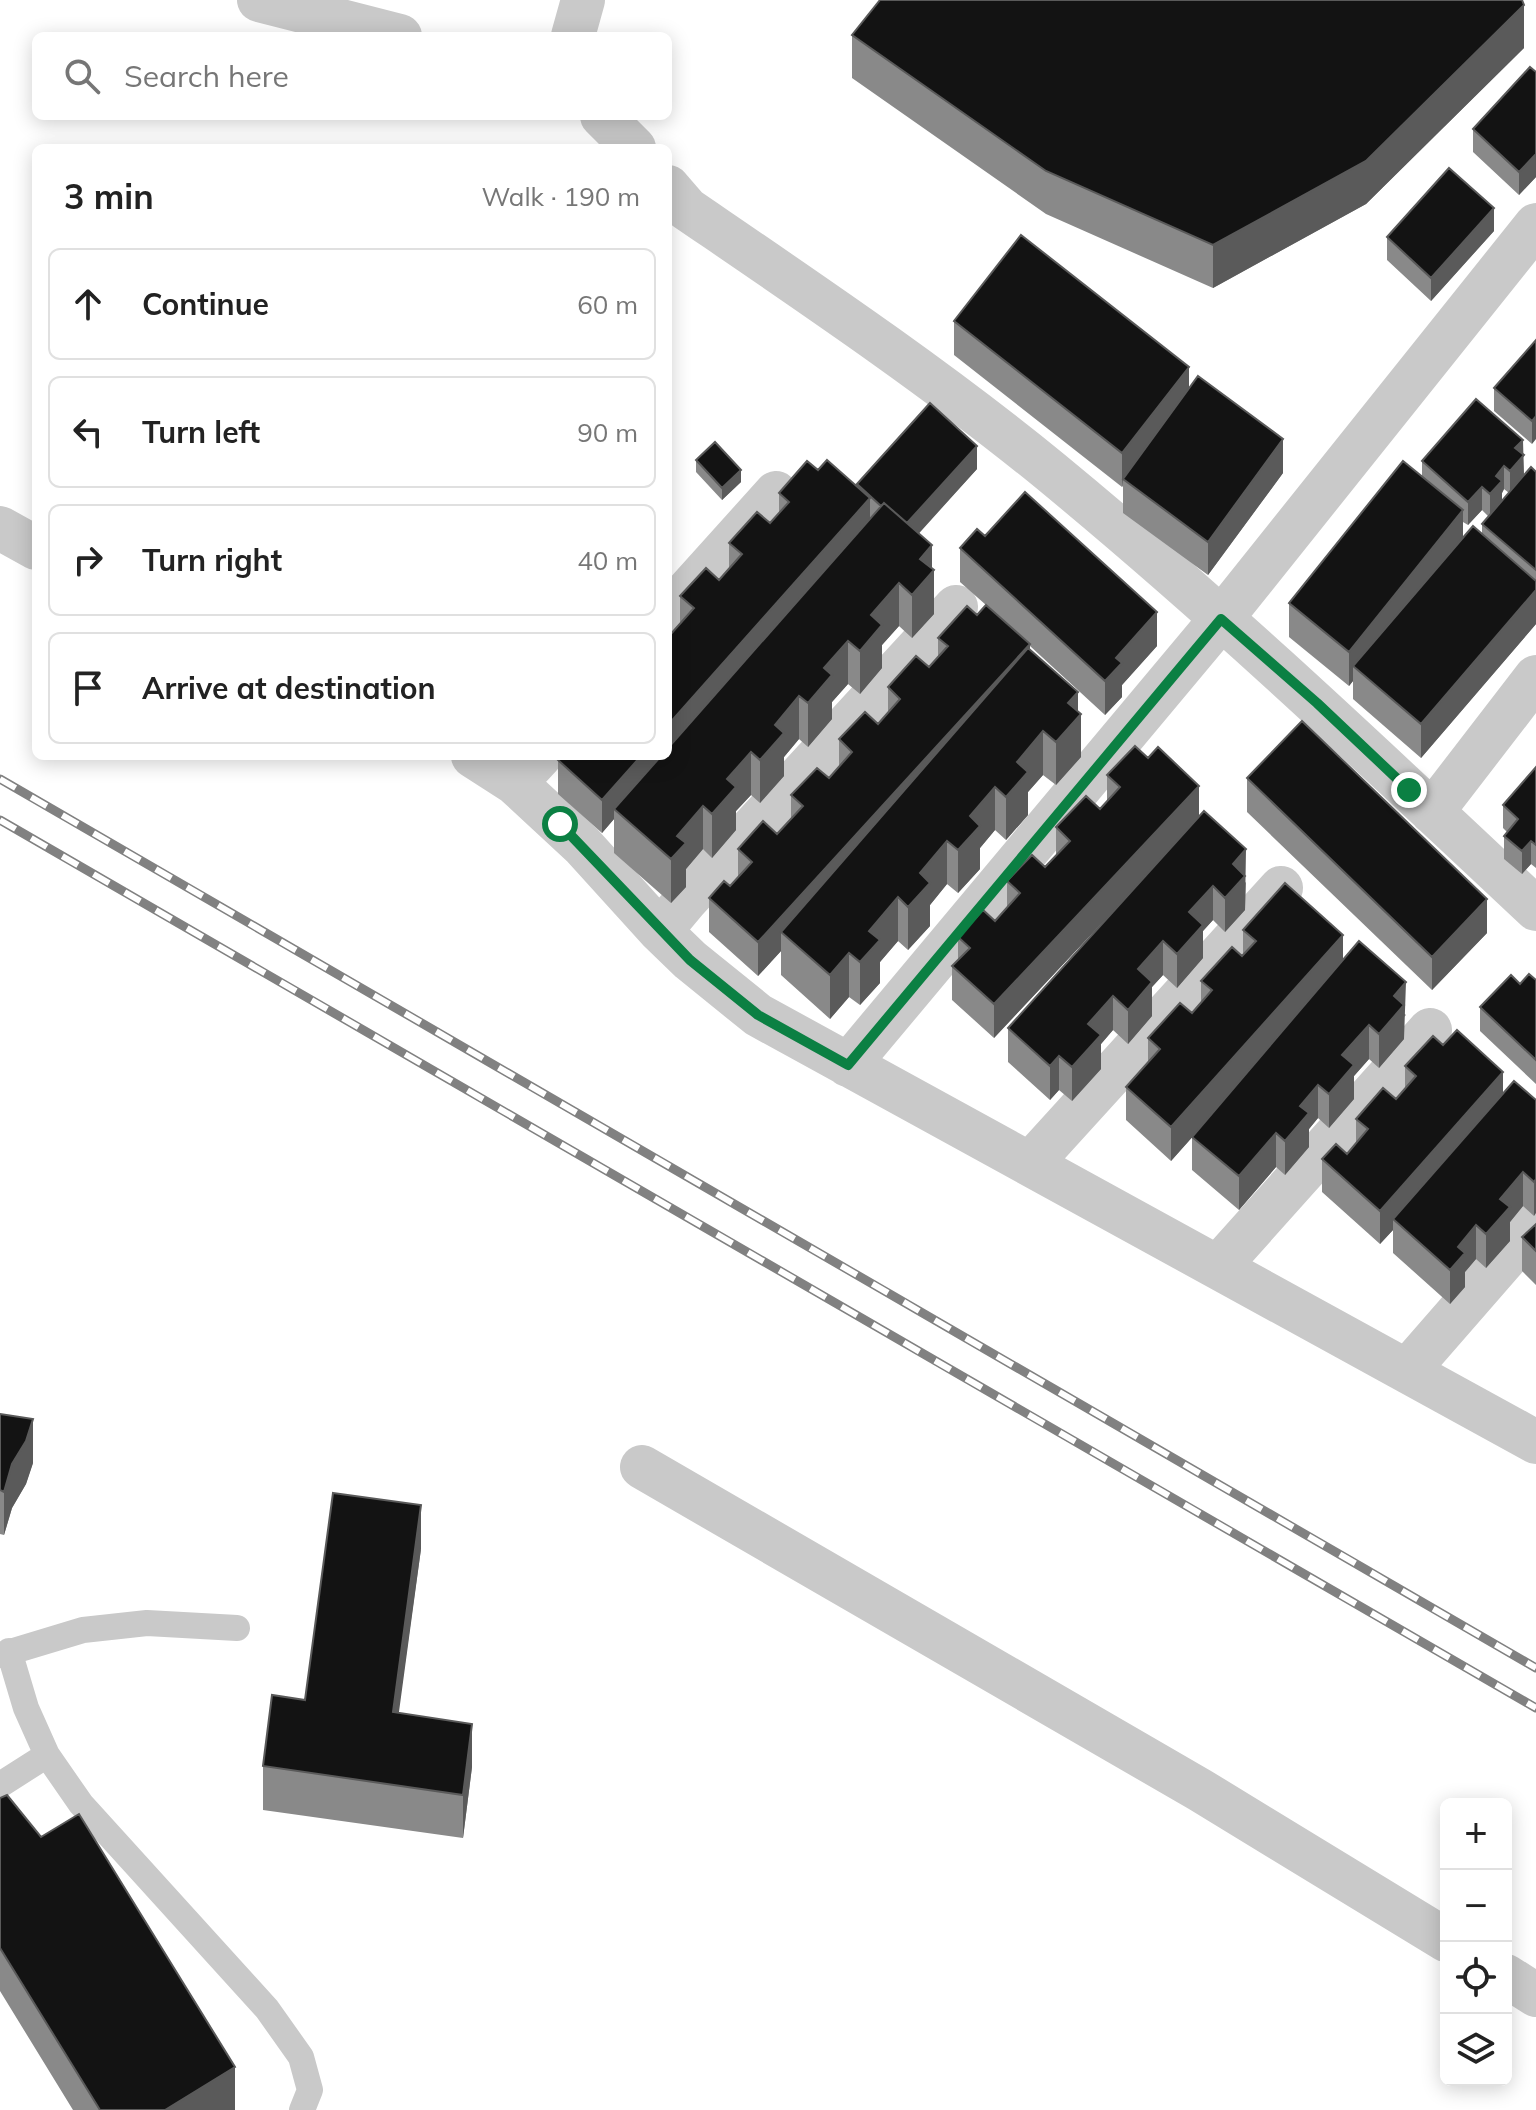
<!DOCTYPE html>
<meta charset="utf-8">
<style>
:root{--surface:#fff;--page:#f2f2f2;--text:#222;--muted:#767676;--line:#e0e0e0}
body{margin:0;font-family:Mulish,sans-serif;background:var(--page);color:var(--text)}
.controls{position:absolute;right:24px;bottom:24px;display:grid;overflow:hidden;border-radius:12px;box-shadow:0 4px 20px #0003}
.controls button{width:72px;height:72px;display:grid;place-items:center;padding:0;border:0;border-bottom:2px solid var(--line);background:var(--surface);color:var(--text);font:40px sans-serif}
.stop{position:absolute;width:24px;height:24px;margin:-18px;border:6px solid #0b8043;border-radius:50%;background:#fff}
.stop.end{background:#0b8043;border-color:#fff;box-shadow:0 2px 8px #0008}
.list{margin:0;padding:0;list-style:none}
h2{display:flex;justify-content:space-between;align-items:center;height:104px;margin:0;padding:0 32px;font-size:34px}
h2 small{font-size:26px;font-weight:400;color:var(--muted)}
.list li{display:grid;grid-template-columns:52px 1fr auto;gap:24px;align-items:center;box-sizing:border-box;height:112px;margin:0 16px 16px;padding:0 16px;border:2px solid var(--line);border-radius:12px}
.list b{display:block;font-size:30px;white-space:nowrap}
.list em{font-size:26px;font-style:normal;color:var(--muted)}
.icon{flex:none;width:44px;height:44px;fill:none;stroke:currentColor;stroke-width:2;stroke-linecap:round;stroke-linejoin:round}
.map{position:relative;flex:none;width:1536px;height:2110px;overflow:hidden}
.search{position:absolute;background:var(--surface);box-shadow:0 4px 20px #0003;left:32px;top:32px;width:640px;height:88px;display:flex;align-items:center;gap:20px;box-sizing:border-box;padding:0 28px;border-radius:12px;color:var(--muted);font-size:30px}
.panel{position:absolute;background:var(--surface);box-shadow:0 4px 20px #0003;left:32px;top:144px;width:640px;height:616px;border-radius:12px}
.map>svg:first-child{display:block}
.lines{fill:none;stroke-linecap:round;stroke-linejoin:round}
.service{stroke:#c9c9c9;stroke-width:26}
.minor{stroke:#c9c9c9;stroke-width:44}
.rail-casing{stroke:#818181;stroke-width:9}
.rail{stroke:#fff;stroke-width:6;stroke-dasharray:18;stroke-linecap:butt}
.wall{fill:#898989;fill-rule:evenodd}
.shaded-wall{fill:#5a5a5a}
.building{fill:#131313;stroke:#5a5a5a;stroke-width:2}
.route{stroke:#0b8043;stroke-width:10}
</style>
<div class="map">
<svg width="1536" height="2110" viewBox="0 0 1536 2110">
<rect width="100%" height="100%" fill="#fff"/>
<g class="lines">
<!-- service -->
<path class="service" d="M9 1651 26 1708 47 1755 81 1804 267 2009 301 2057 310 2090 302 2110
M0 1655 83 1630 147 1623 237 1628
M0 1785 47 1755"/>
<!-- minor -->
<path class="minor" d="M259 0 400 36
M573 36 583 0
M602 116 634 148
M668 187 687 209C810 293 935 377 1050 471 1219 610 1377 760 1536 909
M0 528 36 548
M668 613 776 493
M473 756 515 783 582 845 660 931 690 960 758 1015 1536 1442
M515 783 540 756
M1432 812 1536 677
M660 931 686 900 956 607
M848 1065 1221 619 1536 225
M1031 1163 1281 888
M1218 1267 1430 1030
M1407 1371 1536 1223
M642 1467 1200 1790 1446 1940
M1506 1976 1536 1995"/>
<defs>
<path id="rail" d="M0 779 1536 1668
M0 820 1536 1708"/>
</defs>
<!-- rail casing -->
<use href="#rail" class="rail-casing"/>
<!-- rail -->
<use href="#rail" class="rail"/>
</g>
<!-- wall -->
<path class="wall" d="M852 35 1524 48 1366 204 1213 288 1046 214 852 78Z
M1536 72V177L1519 195 1473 152V129Z
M1494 231 1431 301 1387 260V237Z
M954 321 1189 388 1283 473 1208 575 1123 513V486L1122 487 954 355Z
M1536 340 1532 444 1494 411V388Z
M1523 454 1524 476 1536 472V624L1421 758 1353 699V681L1349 686 1289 637V603L1422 476V461ZM1504 489 1509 493 1502 502V493ZM1482 510 1489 517 1482 524V534L1463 537V522L1468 525Z
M696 460 741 482 722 500 696 472Z
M977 469 918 533 932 569 934 614 912 638 899 626 882 645V668L860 694 848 684 832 702V719L808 747 799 739 784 757V776L760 803 751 795 736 811V830L712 858 703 849 686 869V887L671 903 614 853V819L602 833 558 794V760L680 623V596L719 580 729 569V543L770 523 779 513V493L857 487V484Z
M985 536 1157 646 1122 685V697L1105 715 1030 646V650L1078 711 1081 757 1056 785 1043 775 1028 792V815L1006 840 995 830 980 848V869L958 893 947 884 930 905V926L908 950 898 941 880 962V983L860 1005 849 997 830 1019 781 975V951L758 976 709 932V898L730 886 738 877V849L777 834 791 818V795L829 778 839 767V739L878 724 888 713V687L929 667 938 657V638L977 615 986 605 960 582V548Z
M1536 767V868L1531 864 1522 874 1504 859V836L1507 832 1503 828V805Z
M1107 775 1199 816 1246 883 1245 910 1225 932 1213 920 1203 931V958L1177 988 1163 975 1152 987V1016L1128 1044 1113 1030 1101 1044V1069L1072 1101 1059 1090 1050 1100 1008 1062V1028L1109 915 994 1038 952 1000V966L958 960V937L995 921 1007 907V881L1045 867 1056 856V827L1100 809 1107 801Z
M1247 778 1487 933 1432 990 1247 812Z
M1243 930 1343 961 1406 1015 1404 1017V1039L1379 1068 1369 1059 1354 1076V1099L1329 1128 1318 1118 1309 1129V1147L1285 1175 1276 1167 1239 1210 1192 1170V1137L1171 1161 1126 1120V1087L1148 1062V1038L1192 1013 1201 1002V981L1243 955Z
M1536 980V1084L1480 1031V1007L1520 984Z
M1405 1066 1503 1094 1536 1100 1534 1216 1523 1206 1510 1222V1241L1486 1268 1476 1259 1465 1272V1287L1450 1304 1393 1253V1230L1380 1244 1322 1192V1159L1347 1154 1356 1144V1119L1396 1099 1405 1088Z
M1536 1224V1285L1522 1271V1237Z
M0 1414 33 1463 26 1484 12 1508 4 1535 0 1534Z
M421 1549 398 1713 472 1767 463 1838 263 1810V1766L305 1700Z
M0 1798 235 2110H73L0 1991Z"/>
<!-- shaded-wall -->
<path class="shaded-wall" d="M1524 5V48L1366 204 1213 288V245Z
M1536 154V177L1519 195V172Z
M1494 208V231L1431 301V278Z
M1189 367V401L1123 479 1122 487V453Z
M1536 416V439L1532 444V421Z
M1283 439V473L1208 575V542Z
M1523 440 1524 478 1510 495V471L1515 448Z
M977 446V469L904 550V526Z
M1504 466V489L1502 493V504L1490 518V494L1496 476Z
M741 470V482L722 500V488Z
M1482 487V510L1468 525V502Z
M870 498V532L619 814 614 809V819L602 833V800L641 756H668V725Z
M1463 510V544L1353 666V681L1349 686V652Z
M932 545V572L934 570V614L912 638V595L920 559Z
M899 583V626L882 645V668L860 694V651L871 615Z
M1536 590V624L1421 758V724Z
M1157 612V646L1122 685V697L1105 715V681L1116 658Z
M848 641V684L832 702V719L808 747V703L824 668Z
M1030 644V678L781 932V951L758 976V942Z
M1078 692V717L1081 714V757L1056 785V742L1068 703Z
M799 696V739L784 757V776L760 803V760L775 725Z
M1043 731V775L1028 792V815L1006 840V797L1017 762Z
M751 752V795L736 811V830L712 858V814L727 779Z
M1199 786V820L994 1038V1004Z
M995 787V830L980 848V869L958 893V850L970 816Z
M703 806V849L686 869V887L671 903V859L677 836Z
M947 841V884L930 905V926L908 950V907L920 873Z
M1531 841V864L1522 874V851Z
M1246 849 1245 910 1225 932V898L1233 864Z
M1213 886V920L1203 931V958L1177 988V954L1189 912Z
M898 897V941L880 962V983L860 1005V962L869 931Z
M1487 899V933L1432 990V957Z
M1343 935V969L1171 1161V1127Z
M1163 941V975L1152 987V1016L1128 1044V1010L1138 969Z
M849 953V997L830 1019V975Z
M1406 982 1404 1039 1379 1068V1034L1394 996Z
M1113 996V1030L1101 1044V1069L1072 1101V1067L1088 1024Z
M1369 1025V1059L1354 1076V1099L1329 1128V1094L1342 1055Z
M1059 1056V1090L1050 1100V1066Z
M1503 1072V1106L1393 1219V1230L1380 1244V1211Z
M1318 1085V1118L1309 1129V1147L1285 1175V1141L1300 1106Z
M1276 1133V1167L1239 1210V1176Z
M1523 1172V1206L1510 1222V1241L1486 1268V1234L1500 1199Z
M1536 1179V1213L1534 1216V1182Z
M1476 1225V1259L1465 1272V1287L1450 1304V1270L1458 1247Z
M33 1419V1463L26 1484 12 1508 4 1535V1492L12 1464Z
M421 1505V1549L393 1756V1712Z
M472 1724V1767L463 1838V1795Z
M235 2067V2110H165Z"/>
<!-- building -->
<path class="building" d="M880 0H1522L1524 5 1366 161 1213 245 1046 171 852 35Z
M1530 67 1536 72V154L1519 172 1473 129Z
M1449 168 1494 208 1431 278 1387 237Z
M1021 235 1189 367 1122 453 954 321Z
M1536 340V416L1532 421 1494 388Z
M1198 376 1283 439 1208 542 1123 479Z
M1476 399 1523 440 1515 448 1524 455 1510 471 1504 466 1496 476 1502 481 1490 494 1482 487 1468 502 1422 461Z
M930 403 977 446 907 523 884 503 881 506 857 484Z
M715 442 741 470 722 488 696 460Z
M827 460 870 498 668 725V633L670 635 694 608 680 596 706 568 719 580 742 554 729 543 757 512 770 523 789 502 779 493 807 461 818 470Z
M1403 461 1463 510 1349 652 1289 603Z
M1531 467 1536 472V570L1482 524Z
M1025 492 1157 612 1116 658 1122 663 1105 681 960 548 977 529 985 536Z
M884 503 932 545 920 559 934 570 912 595 899 583 871 615 882 625 860 651 848 641 824 668 832 675 808 703 799 696 775 725 784 733 760 760 751 752 727 779 736 787 712 814 703 806 677 836 686 843 671 859 614 809 661 756H668V748Z
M1473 526 1536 581V590L1421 724 1353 666Z
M986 605 1030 644 758 942 709 898 724 881 730 886 752 862 738 849 763 821 777 834 803 806 791 795 817 768 829 778 852 752 839 739 865 712 878 724 900 699 888 687 916 656 929 667 948 646 938 638 967 606 977 615Z
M1028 648 1078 692 1068 703 1081 714 1056 742 1043 731 1017 762 1028 772 1006 797 995 787 970 816 980 826 958 850 947 841 920 873 930 883 908 907 898 897 869 931 880 940 860 962 849 953 830 975 781 932Z
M1302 721 1487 899 1432 957 1247 778Z
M1135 746 1148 758 1158 747 1199 786 994 1004 952 966 970 948 958 937 983 910 995 921 1020 893 1007 881 1032 855 1045 867 1070 841 1056 827 1086 796 1100 809 1120 787 1107 775Z
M562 756H641L602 800 558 760Z
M1536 767V845L1531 841 1522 851 1504 836 1518 819 1503 805Z
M1204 811 1246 849 1233 864 1245 876 1225 898 1213 886 1189 912 1203 925 1177 954 1163 941 1138 969 1152 982 1128 1010 1113 996 1088 1024 1101 1035 1072 1067 1059 1056 1050 1066 1008 1028Z
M1285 883 1343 935 1171 1127 1126 1087 1160 1049 1148 1038 1180 1003 1192 1013 1212 990 1201 981 1232 947 1242 956 1256 941 1243 930Z
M1359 941 1406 982 1394 996 1404 1005 1379 1034 1369 1025 1342 1055 1354 1065 1329 1094 1318 1085 1300 1106 1309 1113 1285 1141 1276 1133 1239 1176 1192 1137Z
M1529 974 1536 980V1060L1480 1007 1511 975 1520 984Z
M1457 1030 1503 1072 1380 1211 1322 1159 1336 1144 1347 1154 1368 1129 1356 1119 1383 1088 1396 1099 1416 1076 1405 1066 1433 1036 1443 1045Z
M1514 1081 1536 1100V1179L1534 1182 1523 1172 1500 1199 1510 1207 1486 1234 1476 1225 1458 1247 1465 1253 1450 1270 1393 1219Z
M1536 1224V1251L1522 1237Z
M0 1414 33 1419 26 1441 12 1464 4 1492 0 1490Z
M333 1493 421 1505 393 1712 472 1724 463 1795 263 1766 272 1695 305 1700Z
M7 1795 41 1837 79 1814 235 2067 165 2110H100L0 1948V1798Z"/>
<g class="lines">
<!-- route -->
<path class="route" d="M560 824 690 960 758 1015 848 1065 1221 619 1317 703 1409 790"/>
</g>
</svg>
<div class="controls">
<button>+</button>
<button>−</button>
<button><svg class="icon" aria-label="locate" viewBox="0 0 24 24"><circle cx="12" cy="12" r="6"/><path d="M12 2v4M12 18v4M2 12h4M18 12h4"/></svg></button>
<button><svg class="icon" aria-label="layers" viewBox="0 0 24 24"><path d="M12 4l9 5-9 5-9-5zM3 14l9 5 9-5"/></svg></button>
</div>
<div class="stop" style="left:560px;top:824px"></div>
<div class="stop end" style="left:1409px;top:790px"></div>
<div class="search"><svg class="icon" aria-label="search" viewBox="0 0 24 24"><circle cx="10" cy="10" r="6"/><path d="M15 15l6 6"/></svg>Search here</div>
<section class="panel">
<h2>3 min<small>Walk · 190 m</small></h2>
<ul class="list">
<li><svg class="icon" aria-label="ahead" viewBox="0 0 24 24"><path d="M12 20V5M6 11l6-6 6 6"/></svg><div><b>Continue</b></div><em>60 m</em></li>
<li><svg class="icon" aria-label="left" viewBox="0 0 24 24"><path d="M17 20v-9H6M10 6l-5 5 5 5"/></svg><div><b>Turn left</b></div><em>90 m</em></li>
<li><svg class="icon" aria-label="right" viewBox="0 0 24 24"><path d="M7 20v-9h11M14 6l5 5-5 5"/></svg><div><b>Turn right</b></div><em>40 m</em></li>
<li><svg class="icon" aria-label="arrive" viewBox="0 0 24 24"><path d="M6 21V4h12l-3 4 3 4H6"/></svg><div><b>Arrive at destination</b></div></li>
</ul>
</section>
</div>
